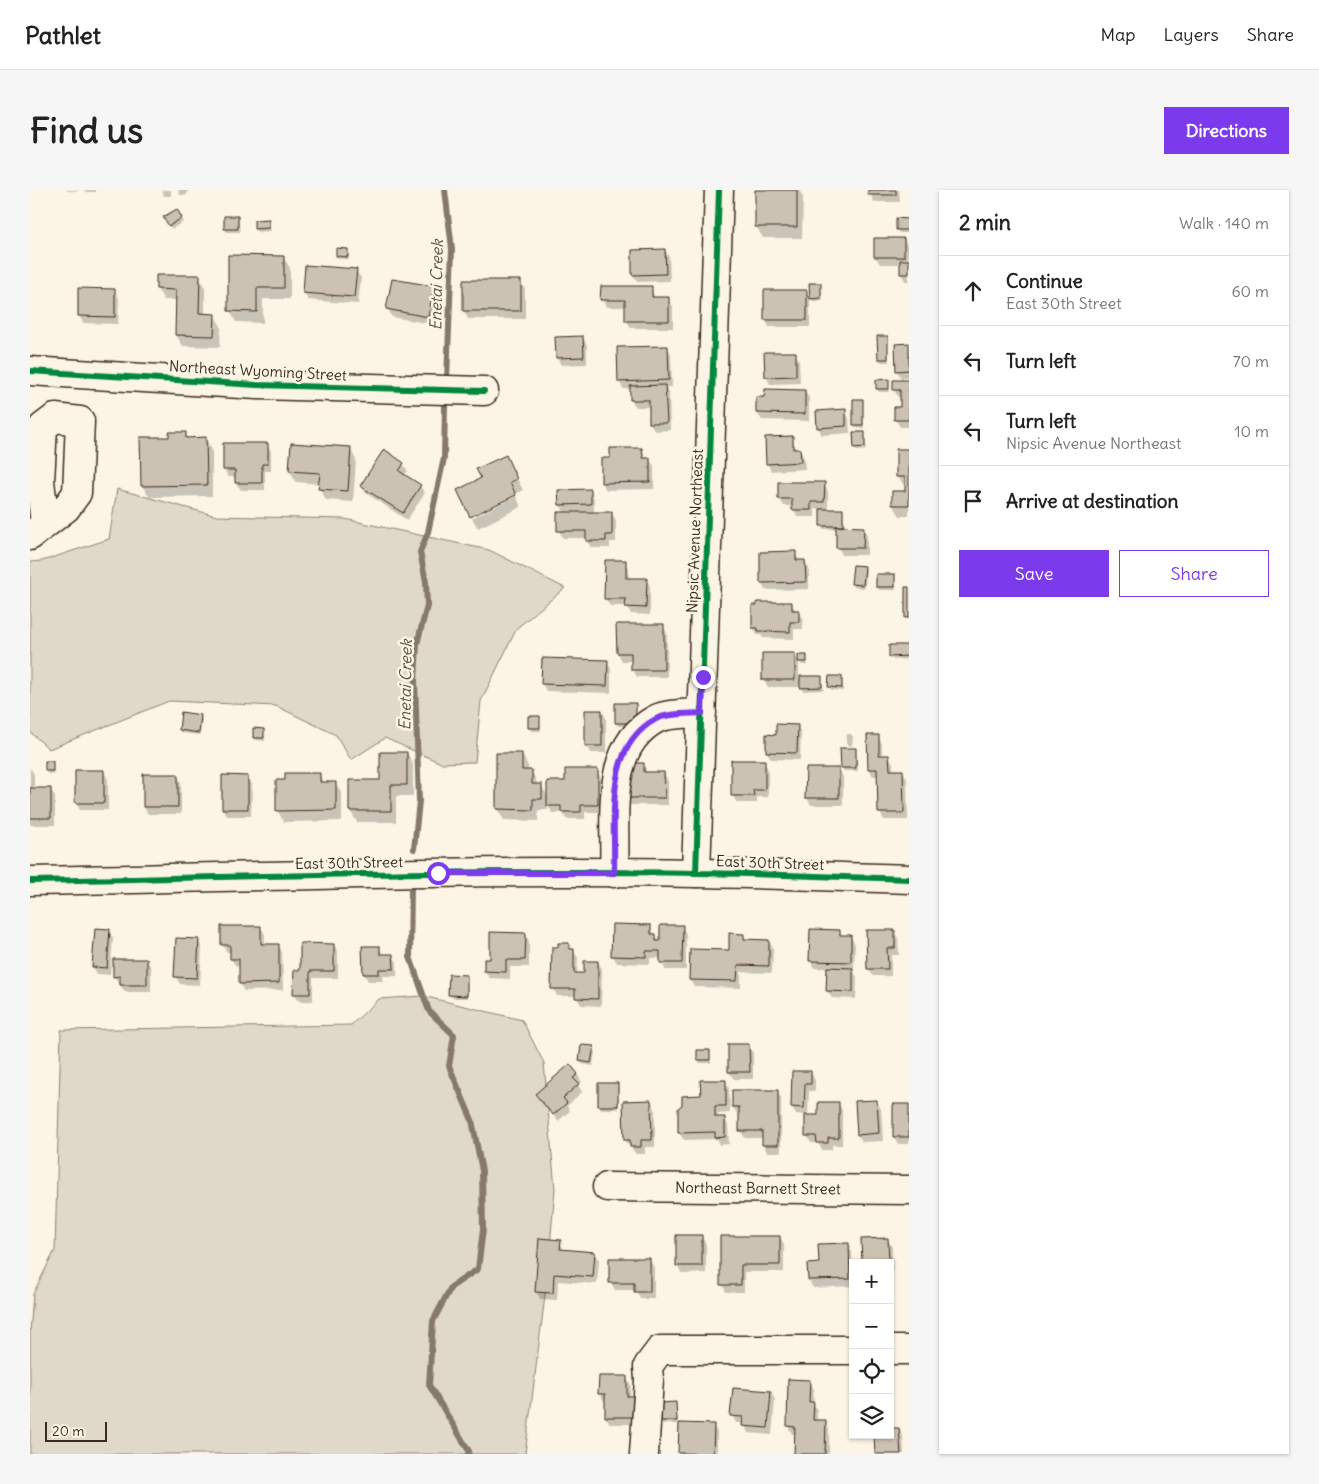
<!DOCTYPE html>
<meta charset="utf-8">
<style>
:root{--surface:#fff;--page:#f6f6f6;--text:#222;--muted:#767676;--line:#e0e0e0;--accent:#7c3aed}
body{margin:0;font-family:Delius,sans-serif;background:var(--page);color:var(--text)}
.controls{position:absolute;right:15px;bottom:15px;display:grid;overflow:hidden;border-radius:0px;box-shadow:0 1px 4px #0004}
.controls button{width:45px;height:45px;display:grid;place-items:center;padding:0;border:0;border-bottom:1px solid var(--line);background:var(--surface);color:var(--text);font:25px sans-serif}
.scale{position:absolute;left:15px;bottom:12px;width:62px;box-sizing:border-box;padding-left:5px;border:2px solid #3b2a1e;border-top:0;font-size:14px;line-height:18px;white-space:nowrap;color:#3b2a1e;-webkit-text-stroke:4px #fcf5e5;paint-order:stroke}
.stop{position:absolute;width:15px;height:15px;margin:-11px;border:4px solid #7c3aed;border-radius:50%;background:#fff}
.stop.end{background:#7c3aed;border-color:#fff;box-shadow:0 1px 5px #0008}
.list{margin:0;padding:0;list-style:none}
h2{display:flex;justify-content:space-between;align-items:center;height:65px;margin:0;padding:0 20px;font-size:21px}
h2 small{font-size:16px;font-weight:400;color:var(--muted)}
.list li{display:grid;grid-template-columns:32px 1fr auto;gap:15px;align-items:center;box-sizing:border-box;height:70px;padding:0 20px;border-top:1px solid var(--line)}
.list b{display:block;font-size:19px;white-space:nowrap}
.list p{margin:0;font-size:16px;white-space:nowrap;color:var(--muted)}
.list em{font-size:16px;font-style:normal;color:var(--muted)}
.actions{display:flex;gap:10px;padding:15px 20px}
.actions a{flex:1;padding:11px 0;border:1px solid var(--accent);border-radius:0px;text-align:center;font-size:18px;color:var(--accent)}
.actions .main{background:var(--accent);color:#fff}
.icon{flex:none;width:28px;height:28px;fill:none;stroke:currentColor;stroke-width:2;stroke-linecap:round;stroke-linejoin:round}
.map{position:relative;flex:none;width:879px;height:1264px;overflow:hidden;border-radius:0px}
header{display:flex;align-items:center;gap:30px;box-sizing:border-box;height:70px;padding:0 25px;background:var(--surface);border-bottom:1px solid var(--line)}
header strong{font-size:24px}
nav{display:flex;gap:28px;margin-inline-start:auto;font-size:18px}
.intro{display:flex;align-items:center;justify-content:space-between;box-sizing:border-box;height:120px;padding:0 30px}
h1{margin:0;font-size:35px}
.button{padding:12px 22px;border-radius:0px;background:var(--accent);color:#fff;font-size:18px;font-weight:700}
main{display:flex;gap:30px;padding:0 30px}
aside{flex:1;background:var(--surface);border-radius:0px;box-shadow:0 1px 4px #0004}
.map>svg:first-child{display:block}
.green{fill:#e0d8c8;stroke:#8e8173}
.shadow{fill:#0003}
.lines{fill:none;stroke-linecap:round;stroke-linejoin:round}
.stream{stroke:#85796b;stroke-width:6}
.building{fill:#ccc2b3;stroke:#3b2a1e}
.minor-casing{stroke:#3b2a1e;stroke-width:31}
.minor{stroke:#fcf5e5;stroke-width:28}
.cycleway-casing{stroke:#fcf5e5;stroke-width:9}
.cycleway{stroke:#00873e;stroke-width:6}
.route{stroke:#7c3aed;stroke-width:6}
.labels{text-anchor:middle;stroke-width:5;stroke-linejoin:round;paint-order:stroke}
.street-label{font-size:15px;fill:#3b2a1e;stroke:#fcf5e5}
.water-label{font-size:16px;font-style:italic;fill:#605144;stroke:#fcf5e5}
</style>
<header>
<strong>Pathlet</strong>
<nav><a>Map</a><a>Layers</a><a>Share</a></nav>
</header>
<div class="intro"><h1>Find us</h1><a class="button">Directions</a></div>
<main>
<div class="map">
<svg width="879" height="1264" viewBox="0 0 879 1264">
<rect width="100%" height="100%" fill="#fcf5e5"/>
<filter id="ink" filterUnits="userSpaceOnUse"><feTurbulence type="fractalNoise" baseFrequency=".02" numOctaves="2"/><feDisplacementMap in="SourceGraphic" scale="10" xChannelSelector="R" yChannelSelector="G"/><feConvolveMatrix kernelMatrix="1 2 1 2 8 2 1 2 1" color-interpolation-filters="sRGB"/></filter>
<g filter="url(#ink)">
<!-- green -->
<path class="green" d="M87 299 187 326 315 329 459 360 535 398 487 438 451 511 445 572 411 573 355 548 321 570 306 545 246 516 139 511 19 559 0 542V372L12 371 79 349Z
M393 806 492 830 514 873 525 999 517 1090 495 1264H0V1143L3 1104 25 1060 31 840 321 835 349 809Z"/>
<!-- shadow -->
<path class="shadow" d="M37 0H48V1H37Z
M55 0H66V2H55Z
M132 0H141V6H134Z
M148 0H158L157 5H150Z
M727 0H769L773 7 772 48H733L726 36Z
M839 0H869L870 12H844Z
M146 20 153 32 142 39 135 27Z
M208 27 210 42H197L195 39Z
M879 30V43H869L867 39Z
M238 31 241 41 227 42 225 38Z
M874 49 878 57 879 91H875L871 83V74H850L846 67Z
M317 60 319 69H309L307 66Z
M635 60 639 67 640 91 608 92 603 85Z
M200 67H253L260 78V109H233V133L206 132 200 121Z
M326 81 331 88 328 114 278 110 274 102Z
M169 87 175 98V125H184L191 136 190 157 153 156 146 145 147 110H134L127 99Z
M434 92H490L495 99V129H438L434 121Z
M790 94 793 111H783L781 108Z
M403 97 407 105 402 134 362 127 358 119Z
M621 97 625 108 638 109 643 116V138H601L597 131V117H576L572 109Z
M84 100 89 108 88 134 53 133 49 125Z
M776 101 780 109V137H739L735 130Z
M857 147 859 172H851L849 169Z
M553 148 557 155V174L531 175 527 168Z
M879 154V188H871L867 181Z
M637 157 641 164 642 197H636L639 203 640 240 625 241 620 233V217H606L601 210V199H593L589 191Z
M765 163 769 170 770 193 740 194 736 186Z
M858 191 860 202H849L847 199Z
M879 191V237H870L865 229 871 218V207H868L864 200Z
M775 201 779 208V231L732 230 727 223 736 208Z
M832 210 834 238H826L824 234Z
M815 221 819 228 820 243 792 245 788 237Z
M155 243 158 249H176L182 260V306L119 307 112 295 140 248Z
M834 243 836 260 827 261 825 257Z
M762 247 766 260H770L774 268 775 279 741 281 737 273Z
M237 254 241 261V281H235V300H211L206 293V287H198L194 279Z
M320 258 326 270 323 312 296 310 290 299V294L266 292 260 281Z
M612 259 616 269H619L624 276V299L576 300 572 292 582 269Z
M867 260H879V326H870L863 315V303H876V298L868 287Z
M373 274 378 281 374 286 390 296 395 303 377 330 336 303 332 296Z
M481 277 493 300 441 326 452 289Z
M794 294 798 301V320H813L815 338H833L837 345V365H812L808 357V339H793L792 336V319H785V327H767L763 316H754L749 309Z
M560 300 564 308V323H581L586 330V352H580V358H561L557 348H533L529 341 535 323 530 315Z
M486 306 491 317 448 338 442 328Z
M765 363 769 371H775L779 379V399L735 400 731 392Z
M595 372 599 379V389H616L620 396V425L601 424 597 416H580L575 408Z
M834 377 836 380 835 398 824 397 823 394Z
M865 385 866 400H849L847 396Z
M761 414 773 429V439H764V449L733 448 731 445H727L723 437Z
M588 436H633L637 443V487H607L603 480V471H592L588 463Z
M879 457V469L863 470 861 466Z
M764 465 769 472V488L791 487 794 500 773 501 769 494V497H738L734 490Z
M776 466 778 475H772L770 472Z
M577 472 581 479V503L516 501 512 493Z
M800 487H812L813 501 801 500Z
M605 514 607 536H588L586 533Z
M572 521 576 528V563H561L557 556Z
M170 526 172 529 170 545 152 543 150 540Z
M509 527 511 541H501L500 537Z
M767 536 771 543 770 570 741 569 737 562Z
M233 540 235 551 226 550 224 547Z
M817 544H821L823 547 822 556 818 555 816 552Z
M848 546 852 554V566H859L863 573V581H873L877 589 878 630H854L850 623 849 586H843L839 579 838 547Z
M826 559 828 581H814L812 577Z
M377 563 383 574V606H366V632H327L320 621V591H351Z
M492 564 498 576V581H502L508 595H511L518 607 536 592 567 581 571 588V622H555V629H536L533 623H522L518 615V620H508V631L474 630 467 619Z
M734 572 738 579V607H727V613H707L703 606Z
M22 573 24 584H18L16 581Z
M613 574 617 583H634L638 591V615H596L592 608Z
M0 578 4 584V599H20L25 606V635H0Z
M809 579 813 587V615H781L777 608Z
M74 582 78 589V620H50L46 613Z
M289 584 294 593H305L312 604V631L254 632 247 620 256 591Z
M147 585 151 592V624H118L114 617Z
M217 587 222 594 221 626H197L193 619Z
M620 736 631 755 652 737 656 744V780H635L631 768H620V774L587 773 583 766Z
M230 737 235 744V755H248L252 762 253 800 214 801 210 793V776H206L201 769V762H197L193 755Z
M79 741 83 748 80 785 67 784 63 777Z
M809 741 812 746 821 747 825 754 824 779H822L827 787 826 809 802 808 797 800 798 778H784L780 770Z
M864 741 868 748 869 765H861V786H843L839 779Z
M495 744 499 751V777H480V789L459 788 455 781 461 770Z
M713 745 716 750 738 751 743 758 742 783 711 782V798L664 797 660 790 700 761Z
M168 750 172 757 170 795 150 794 145 786Z
M539 754 548 768 547 785H555L568 772 572 779 571 816 551 815 546 806H527L523 798Z
M304 755 308 762V788H283V811H269L265 804 271 782Z
M349 757 353 765H363L367 772V786H353V791H338L334 784Z
M116 770 121 777V802H95L84 786Z
M437 786 438 808H422L420 804Z
M718 855 723 862V889H704L699 882Z
M563 857 565 861 563 876 552 874 550 871Z
M679 861 681 873H670L668 869Z
M781 883 785 890V901H779L778 926H790L808 913 812 920V955H802V960H792L788 953H781L777 946 776 925 766 924 762 917Z
M547 884 552 892 548 895 552 902 537 916 540 921 528 931 507 904Z
M695 891 699 898 700 923 688 924V928H694L698 935 699 954 690 955 687 949 654 950 649 943 672 906Z
M588 895 589 919H571L569 916Z
M747 901 751 908V962H737L733 955V948H715L710 940V924H707L703 917Z
M621 911 625 918V957H615V964H606L595 950Z
M846 911 851 919 853 951 832 952 828 944Z
M879 915V954H868L864 947Z
M671 1046 676 1054V1083L652 1084 647 1076V1047Z
M692 1047H750L754 1054V1082H714V1102H696L692 1094Z
M858 1050 862 1057 863 1093H860V1073H833Z
M530 1051 534 1061 564 1063 569 1070 567 1094 528 1091 527 1110 510 1109 506 1101Z
M818 1055 822 1062 823 1096 783 1098 779 1090V1075H790Z
M619 1069 624 1077V1109H610L606 1100H585L581 1093Z
M860 1183 862 1208H860Z
M596 1187 601 1195 600 1207 616 1234H580L576 1227V1211H574L570 1204Z
M759 1190 779 1191 784 1199 783 1213 787 1220V1231H795L799 1239V1264H765L766 1244H762L758 1236Z
M741 1202 745 1210 742 1245 718 1243 714 1233H706L702 1225Z
M646 1214 648 1234 683 1235 687 1242V1264H650V1234H633L631 1231Z
M869 1239 873 1246 874 1264H846L860 1245Z"/>
<g class="lines">
<!-- stream -->
<path class="stream" d="M415 0 422 59 417 190
M384 659 389 611 385 491 387 454 397 416 396 392 390 362 398 342 414 268 415 216
M381 698 380 767 399 821 424 845 419 876 442 930 452 981 453 1039 448 1079 421 1097 403 1131 399 1195 439 1261 438 1264"/>
</g>
<!-- building -->
<path class="building" d="M725 0H767V37H725Z
M838 0H866V5H838Z
M147 19 152 28 139 36 133 27Z
M194 26H208V39H194Z
M866 28 879 29V40H866Z
M239 29V38L224 39V30Z
M844 48H874V67H844Z
M306 58 318 59V67L306 66Z
M635 59 636 84 602 85V60Z
M198 65 254 66V98H227V122L198 121Z
M870 70H879V84H870Z
M275 75 327 79 324 107 273 103Z
M126 85H170L169 123 185 124 184 146 145 145 146 100 126 99Z
M362 89 404 96 398 127 356 119Z
M433 90H491V121H433Z
M779 93H791V108L780 109Z
M571 96H622V107H639V131H595V110H570Z
M48 98 85 99V127L48 126Z
M734 100H777V130H734Z
M553 146 554 167 526 168 525 147Z
M847 146H858V169H848Z
M879 153V180L866 181 865 154Z
M638 156 639 190 588 192 587 157Z
M734 162H766V186L735 187Z
M859 189V199H846V190Z
M863 190H879V230H864V217H870V200H863Z
M635 195 637 233H619V210H600V196Z
M735 199 775 200V224L726 223V207H734Z
M823 209H833V235H823Z
M816 219V236L787 238 786 221Z
M139 242H156V248L176 247 177 295 111 296 110 247H139Z
M823 242H835V257L824 258Z
M763 246V259H770L771 272 736 274 735 247Z
M193 253H238V274H232V293H205V280H193Z
M261 253 321 257 318 301 288 299 290 283 259 281Z
M580 258H612L613 268H620V292L571 293V268H580Z
M354 259 374 273 369 281 391 295 373 323 330 296Z
M866 259H879V315H862V301H875V287H866Z
M476 265 487 289 480 292 486 305 440 327 427 300 451 288 446 279Z
M748 292H795L794 312H781V320H762V309H748Z
M561 299V314L529 315 528 300Z
M790 319H813V336H790Z
M527 322H582V345H576V351H556V341H527Z
M806 336 834 337 833 358H806Z
M766 361V370H775L776 392 730 393V362Z
M575 370H596V388H617L616 418 595 417 596 409H574Z
M823 375 835 376 833 395 821 394Z
M846 384H865V397H846Z
M875 397H879V428H875Z
M727 412H762V420H769V432H760V442L728 441V438H722V415H727Z
M586 434H634V480H601V463H587Z
M859 455H879V466L859 467Z
M732 463H765V490H732Z
M768 465H777V472H768Z
M512 468 578 470 577 496 511 494Z
M770 486H792V497L770 498Z
M799 486H812V498L798 497Z
M585 513H606V533H585Z
M555 520H572V556H555Z
M151 522 171 525 169 543 149 540Z
M498 526H510V538H498Z
M746 534 768 535 767 563 736 562V544L746 545Z
M223 538 234 539V548H223Z
M837 545H849V565H859L860 580H873L874 623H848L847 579H838Z
M810 558H826V578H811Z
M350 562H377V595H361V621H319V590H350Z
M466 563H492V580H502V594H512V609H503V620L466 619Z
M701 570H735V600H723L724 606H701Z
M15 571H23V581H15Z
M597 573H614V582H634L635 608H591Z
M776 578H809V608H775Z
M535 579H568V615H551V622H531V616H517V591H535Z
M45 580H74V613H45Z
M255 583H290V592H306V620L246 621V590H255Z
M113 584H148V617H113Z
M192 585 218 586V619H192Z
M0 598H21V628H0Z
M582 734 621 735V744H626V751H630V735H653L652 773H630V761H616V767L581 766Z
M191 736H231V754H249V793L209 794V769H200V755H191Z
M65 738 80 739 77 778 62 777Z
M780 739 810 740V745H821V772L779 771Z
M836 740H865V758H857L858 779H837Z
M460 742 496 743 495 770H476V782L454 781V769H460Z
M699 743 714 744V749L739 750V776L708 775 707 791 659 790 660 759 699 760Z
M146 748 169 749 167 788 144 787Z
M270 753 304 754V781H280V804H263L264 780H270Z
M528 753H539V759H544V783H554V771H568V809L545 808V799H521L522 757H528Z
M332 756H350V764H363L364 779H349V784H333Z
M83 769H117V795H90V786L83 787Z
M797 777 823 778V802L796 801Z
M419 784 437 785V806L418 805Z
M698 854H719L720 882H698Z
M551 855 564 856 561 873 549 871Z
M667 860H680V870H667Z
M540 874 548 884 543 888 549 894 533 908 537 913 523 925 505 904Z
M762 881H781V894H775L774 918 761 917Z
M670 890H696V916H685V927H695V947L685 948V942L648 943V918L652 915V906L671 905Z
M568 893H588V916H568Z
M702 900H748V955H732V941H709V917H702Z
M621 910 622 950H611V957H600V950H594L593 911Z
M847 910 849 943 827 945 825 911Z
M788 912H809V948H798V953H787L786 946H775V925H788Z
M863 914H879V947H863Z
M646 1045H672V1076H646Z
M690 1046H750V1075H711V1095H690Z
M509 1048 531 1050 530 1059 565 1062 563 1087 524 1084 523 1103 505 1102Z
M858 1048 859 1073H832L831 1049Z
M819 1053 820 1089 778 1090 777 1074 789 1073 788 1054Z
M579 1068H620V1102H604V1093H579Z
M569 1186H597V1206H613V1227H575V1204H568Z
M758 1189 780 1190 779 1212H784L783 1230H796L795 1264H764L765 1237 757 1236Z
M703 1198 741 1201 738 1238 712 1236 713 1227 700 1226Z
M646 1212 647 1231H630V1213Z
M649 1233 684 1234 683 1264 648 1263Z
M861 1238H869L871 1264H845L844 1245H860Z"/>
<g class="lines">
<defs>
<g id="minor">
<path d="M0 181 227 195 454 201"/>
<path d="M0 346 36 318 47 303 50 231 25 228 13 237 10 291 15 333"/>
<path d="M584 683C587 632 572 558 626 529 638 523 658 524 672 523"/>
<path d="M666 683 689 0"/>
<path d="M0 691C222 687 445 679 667 683 738 684 808 687 879 689"/>
<path id="s1" d="M577 997 879 1000"/>
<path d="M860 1160H879"/>
<path d="M614 1264 619 1190 618 1176 630 1160H823"/>
</g>
</defs>
<!-- minor casing -->
<use href="#minor" class="minor-casing"/>
<!-- minor -->
<use href="#minor" class="minor"/>
<defs>
<path id="cycleway" d="M0 181 227 195 454 201
M666 683 689 0
M0 691C222 687 445 679 667 683 738 684 808 687 879 689"/>
</defs>
<!-- cycleway casing -->
<use href="#cycleway" class="cycleway-casing"/>
<!-- cycleway -->
<use href="#cycleway" class="cycleway"/>
</g>
</g>
<g class="lines" filter="url(#ink)">
<!-- route -->
<path class="route" d="M408 683H584C586 632 572 558 626 529 638 523 658 524 672 523L673 487"/>
</g>
<g class="labels">
<!-- street labels -->
<g class="street-label">
<text transform="translate(228 181) rotate(3)" y="5">Northeast Wyoming Street</text>
<text transform="translate(665 341) rotate(-88)" y="5">Nipsic Avenue Northeast</text>
<text transform="translate(319 673) rotate(-1)" y="5">East 30th Street</text>
<text transform="translate(740 673) rotate(2)" y="5">East 30th Street</text>
<text dy="5" stroke="none"><textPath href="#s1" startOffset="151">Northeast Barnett Street</textPath></text>
</g>
<!-- water labels -->
<g class="water-label">
<text transform="translate(406 95) rotate(-89)" y="6">Enetai Creek</text>
<text transform="translate(375 495) rotate(-89)" y="6">Enetai Creek</text>
</g>
</g>
</svg>
<div class="controls">
<button>+</button>
<button>−</button>
<button><svg class="icon" aria-label="locate" viewBox="0 0 24 24"><circle cx="12" cy="12" r="6"/><path d="M12 2v4M12 18v4M2 12h4M18 12h4"/></svg></button>
<button><svg class="icon" aria-label="layers" viewBox="0 0 24 24"><path d="M12 4l9 5-9 5-9-5zM3 14l9 5 9-5"/></svg></button>
</div>
<div class="scale">20 m</div>
<div class="stop" style="left:408px;top:683px"></div>
<div class="stop end" style="left:673px;top:487px"></div>
</div>
<aside>
<h2>2 min<small>Walk · 140 m</small></h2>
<ul class="list">
<li><svg class="icon" aria-label="ahead" viewBox="0 0 24 24"><path d="M12 20V5M6 11l6-6 6 6"/></svg><div><b>Continue</b><p>East 30th Street</p></div><em>60 m</em></li>
<li><svg class="icon" aria-label="left" viewBox="0 0 24 24"><path d="M17 20v-9H6M10 6l-5 5 5 5"/></svg><div><b>Turn left</b></div><em>70 m</em></li>
<li><svg class="icon" aria-label="left" viewBox="0 0 24 24"><path d="M17 20v-9H6M10 6l-5 5 5 5"/></svg><div><b>Turn left</b><p>Nipsic Avenue Northeast</p></div><em>10 m</em></li>
<li><svg class="icon" aria-label="arrive" viewBox="0 0 24 24"><path d="M6 21V4h12l-3 4 3 4H6"/></svg><div><b>Arrive at destination</b></div></li>
</ul>
<div class="actions"><a class="main">Save</a><a>Share</a></div>
</aside>
</main>
